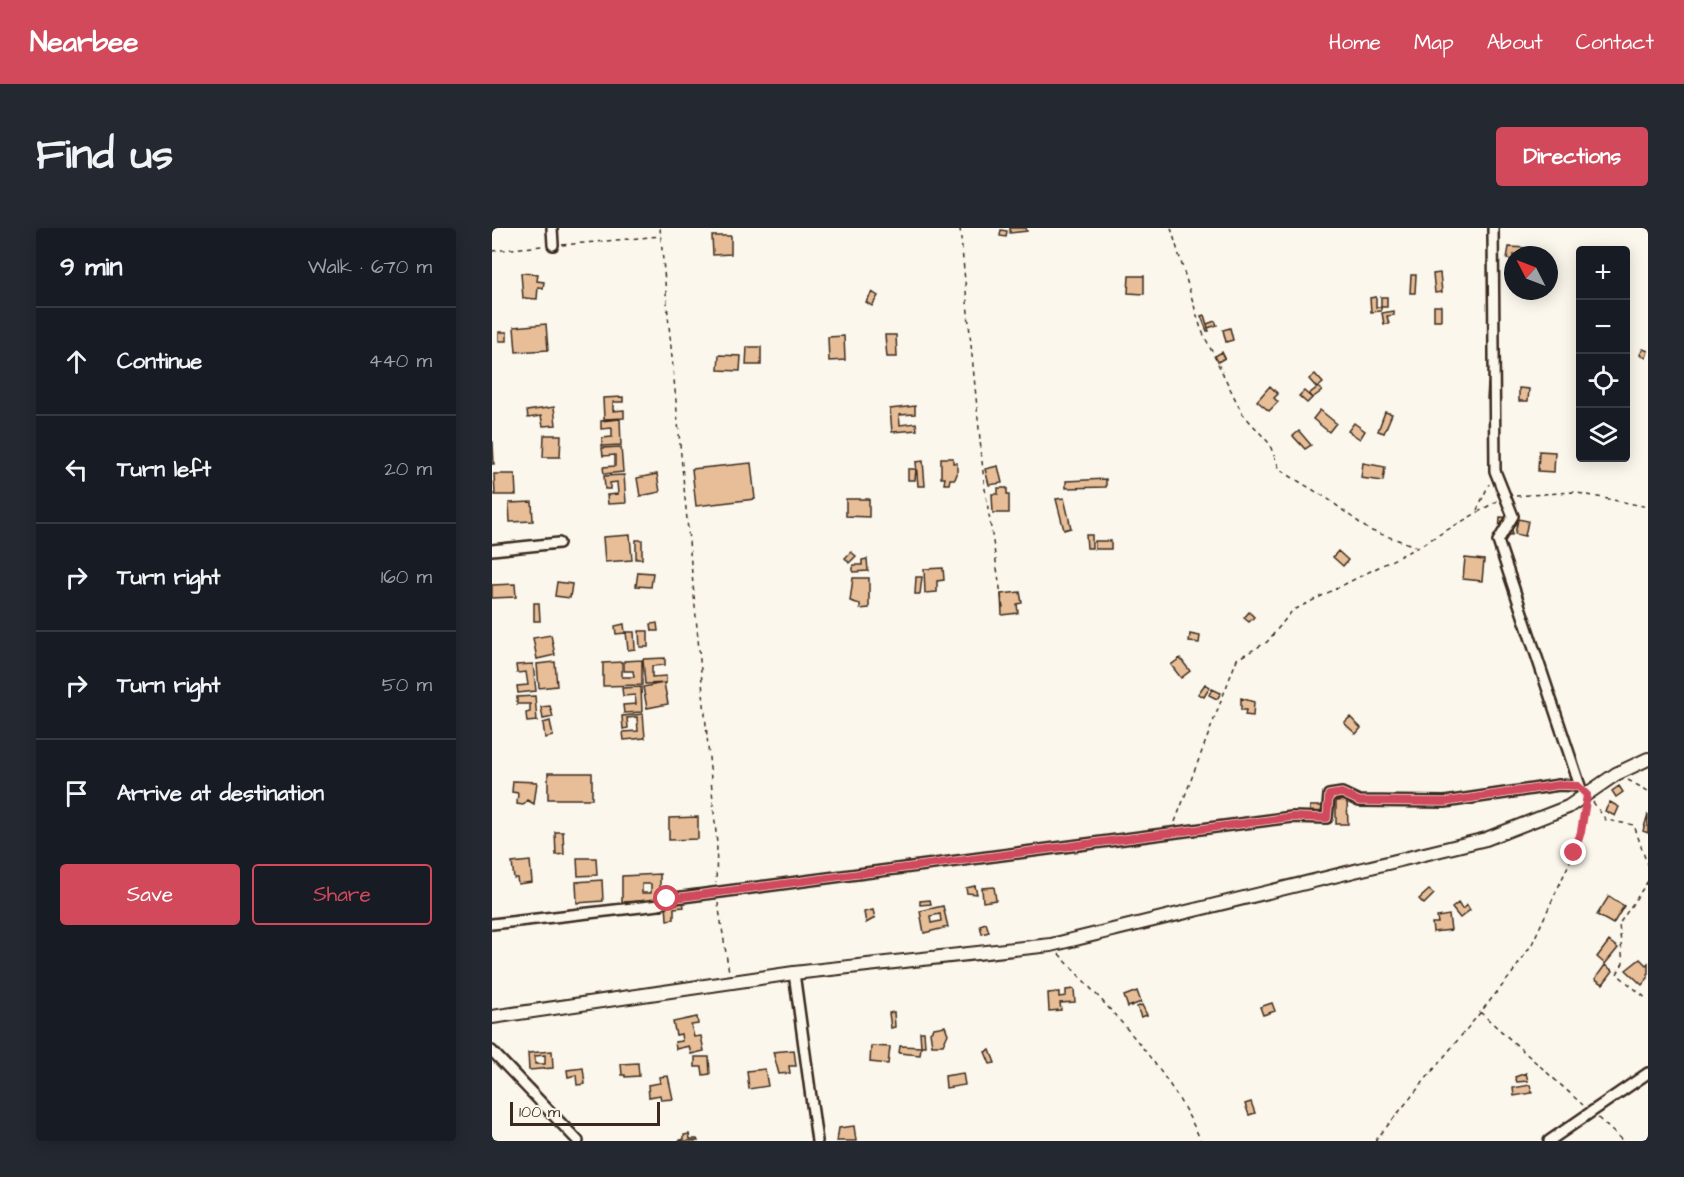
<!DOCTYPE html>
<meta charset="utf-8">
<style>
:root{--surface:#171b24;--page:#242831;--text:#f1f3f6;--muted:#9ea1a6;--line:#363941;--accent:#d1495b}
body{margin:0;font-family:"Architects Daughter",sans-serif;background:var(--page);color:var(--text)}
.controls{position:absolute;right:18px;top:18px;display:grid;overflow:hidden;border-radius:6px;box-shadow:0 3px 15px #0003}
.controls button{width:54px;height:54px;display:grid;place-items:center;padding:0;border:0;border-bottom:2px solid var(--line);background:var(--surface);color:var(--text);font:30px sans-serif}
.compass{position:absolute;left:1012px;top:18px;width:54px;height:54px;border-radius:50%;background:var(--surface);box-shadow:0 3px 15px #0003;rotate:312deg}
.scale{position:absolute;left:18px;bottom:15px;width:150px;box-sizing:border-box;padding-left:6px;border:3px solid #3b2a1e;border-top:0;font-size:16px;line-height:21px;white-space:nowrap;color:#3b2a1e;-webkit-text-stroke:4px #fbf7ec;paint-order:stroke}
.stop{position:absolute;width:18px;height:18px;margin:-14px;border:4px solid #d1495b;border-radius:50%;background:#fff}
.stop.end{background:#d1495b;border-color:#fff;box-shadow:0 2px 6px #0008}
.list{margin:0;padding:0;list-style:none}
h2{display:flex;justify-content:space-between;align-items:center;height:78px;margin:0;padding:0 24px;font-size:26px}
h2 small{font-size:20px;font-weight:400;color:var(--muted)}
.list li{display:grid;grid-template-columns:39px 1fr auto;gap:18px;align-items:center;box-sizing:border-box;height:108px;padding:0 24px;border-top:2px solid var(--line)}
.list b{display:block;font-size:22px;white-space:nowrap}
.list em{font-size:20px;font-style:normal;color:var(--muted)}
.actions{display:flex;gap:12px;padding:18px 24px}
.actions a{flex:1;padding:14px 0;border:2px solid var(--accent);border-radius:6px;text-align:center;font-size:21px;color:var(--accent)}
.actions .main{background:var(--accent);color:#fff}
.icon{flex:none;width:33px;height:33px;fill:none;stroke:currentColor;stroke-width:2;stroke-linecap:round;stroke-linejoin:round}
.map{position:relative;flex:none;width:1156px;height:913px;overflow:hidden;border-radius:6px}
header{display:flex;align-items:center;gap:36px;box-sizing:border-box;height:84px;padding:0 30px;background:var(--accent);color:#fff}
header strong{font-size:28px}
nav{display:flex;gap:33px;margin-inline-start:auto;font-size:21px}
.intro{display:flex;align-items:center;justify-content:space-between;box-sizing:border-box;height:144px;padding:0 36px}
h1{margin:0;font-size:42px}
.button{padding:15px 27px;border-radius:6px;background:var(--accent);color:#fff;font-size:21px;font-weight:700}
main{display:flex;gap:36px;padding:0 36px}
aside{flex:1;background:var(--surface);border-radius:6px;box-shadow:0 3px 15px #0003}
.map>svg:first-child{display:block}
.building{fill:#e7be97;stroke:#3b2a1e;stroke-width:1.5;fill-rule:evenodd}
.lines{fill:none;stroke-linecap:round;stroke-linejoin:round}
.minor-casing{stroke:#3b2a1e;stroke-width:14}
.tertiary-casing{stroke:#3b2a1e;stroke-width:16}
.path{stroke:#3b2a1e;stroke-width:1.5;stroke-dasharray:4.5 4.5;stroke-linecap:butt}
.minor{stroke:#fbf7ec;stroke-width:9}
.tertiary{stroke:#fbf7ec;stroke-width:12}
.route{stroke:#d1495b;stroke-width:8}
</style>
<header>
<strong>Nearbee</strong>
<nav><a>Home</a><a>Map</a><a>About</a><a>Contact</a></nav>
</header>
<div class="intro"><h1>Find us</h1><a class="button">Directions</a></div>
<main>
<aside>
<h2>9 min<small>Walk · 670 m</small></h2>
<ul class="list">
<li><svg class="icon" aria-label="ahead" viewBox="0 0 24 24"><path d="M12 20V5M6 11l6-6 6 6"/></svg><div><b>Continue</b></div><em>440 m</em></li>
<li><svg class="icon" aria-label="left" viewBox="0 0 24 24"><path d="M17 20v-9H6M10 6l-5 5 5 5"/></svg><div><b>Turn left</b></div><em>20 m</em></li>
<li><svg class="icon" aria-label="right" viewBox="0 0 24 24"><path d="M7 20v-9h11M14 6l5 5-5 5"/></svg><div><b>Turn right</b></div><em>160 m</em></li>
<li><svg class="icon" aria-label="right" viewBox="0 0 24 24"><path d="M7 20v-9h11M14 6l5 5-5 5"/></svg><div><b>Turn right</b></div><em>50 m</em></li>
<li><svg class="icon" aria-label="arrive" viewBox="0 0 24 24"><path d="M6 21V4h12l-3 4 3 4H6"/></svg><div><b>Arrive at destination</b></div></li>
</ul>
<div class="actions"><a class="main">Save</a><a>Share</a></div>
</aside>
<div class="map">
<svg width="1156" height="913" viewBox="0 0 1156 913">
<rect width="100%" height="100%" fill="#fbf7ec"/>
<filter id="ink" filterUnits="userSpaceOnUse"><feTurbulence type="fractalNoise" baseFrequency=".0167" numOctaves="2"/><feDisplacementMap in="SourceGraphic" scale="12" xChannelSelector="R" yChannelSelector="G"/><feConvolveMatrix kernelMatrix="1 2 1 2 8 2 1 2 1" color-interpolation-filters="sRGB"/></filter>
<g filter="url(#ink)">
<!-- building -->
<path class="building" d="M518 0H534L535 3 518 5Z
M509 2 515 3 514 9 508 8Z
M220 8H239V26L221 27Z
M1017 19 1036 20V27H1021V32L1015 31Z
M29 45 46 46 45 53 52 54 51 60 46 59 45 71 31 70Z
M948 45 950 64 943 65 941 46Z
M919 47H924L923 65H918Z
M637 48H652V66L636 65Z
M380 64 386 68 380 78 374 74Z
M884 69V79H889V83L879 84 878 70Z
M889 69H895V79H889Z
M942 78H949V92H942Z
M902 83V87L895 88 897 96H892L890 85Z
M712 87 717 103H715L709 88Z
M723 93 725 97 716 100 715 96Z
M54 96 56 122 24 124 22 99Z
M738 100 741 112 734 114 731 102Z
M7 104H15V113H7Z
M393 107H404L405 129H395Z
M352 108 353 132 337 133 336 109Z
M255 119H269V137H254Z
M1151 121 1156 123 1154 130 1148 127Z
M730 124 733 130 726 134 723 128Z
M227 127 249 128 248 143 226 142Z
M823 146 831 155 825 160 817 151Z
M996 156 1006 157 1005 172 995 171Z
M778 158 786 166 782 170 786 174 777 183 765 173Z
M826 159 830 163 820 170 817 166Z
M1027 160 1037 161 1036 173H1027Z
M812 163 820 170 815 175 807 168Z
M131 169V174H121V183L132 182V190L112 191 111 170Z
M423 178V186L407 187 408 197 424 195 425 202 400 204 398 181Z
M62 179 64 197 51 198 49 188 36 190 35 183Z
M828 182 844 195 837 204 821 191Z
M893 184 900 186 892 205 886 203Z
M128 191 129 217 110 218V210L120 209V200L109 201V193Z
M862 195 873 203 868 211 856 203Z
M807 203 819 217 813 221 801 208Z
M52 207H69L68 229H51Z
M0 214H1L2 236H0Z
M129 219 131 244 112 246 111 239 123 238V227L111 228 110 220Z
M1047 223 1063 224 1062 244 1046 243Z
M449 230H461V235H465V246L463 251H458L457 256H452L453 250H449Z
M431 233 433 258H426L424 234Z
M259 235 263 271 204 278 200 241Z
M871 235 893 239 891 253 869 250Z
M506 238 510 255 497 257 493 241Z
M416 241H424L423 252H416Z
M2 246H23L24 267H3Z
M165 246 168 264 148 268 145 250Z
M132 247 134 275 116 276 115 267 126 266 125 254 118 255V261H113L112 248Z
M614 251V259L574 260V253Z
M506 260H515V266H517V285H501L500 266H506Z
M572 270 579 300 572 302 564 271Z
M354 271H377V289L354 288Z
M40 274 41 293 18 294 17 275Z
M1008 289 1021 290 1020 307 1007 306Z
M1026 291 1036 293 1033 308 1023 306Z
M138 307 140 332 113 334 111 309Z
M594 307H600V320H595Z
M144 312H150V331H144Z
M603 313H619V321H603Z
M846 323 856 332 851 338 841 329Z
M359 324 364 328 357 335 353 330Z
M973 330 992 332 990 353 971 351Z
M375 331 376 343 361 344V337H370V332Z
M451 340 452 352 445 353V364L433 365 432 341Z
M146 344 161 345 159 359 144 358Z
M424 349H430L428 366H423Z
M361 350H377V380L368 381V376L358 373Z
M65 354 80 356 78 370 63 368Z
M23 356 24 369 0 370V357Z
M528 364 530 375 525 376 526 385 510 387 509 366Z
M42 375H47L48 393H42Z
M757 384 762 389 757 394 752 390Z
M165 395 166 403H160L159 396Z
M132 396 133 405 124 406 123 398Z
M147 403H156V419H148Z
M134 404H142L143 421 136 422Z
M698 406 708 408 707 415 697 414Z
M59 407 63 427 45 431 41 410Z
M173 430V437L160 438V449L174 448V455L153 456 151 431Z
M688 430 698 443 689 450 679 437Z
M150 432V457L111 458V435L130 434V449H142L141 443H132V433Z
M63 434 65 458 47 460 45 436Z
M41 436 44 463 26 465 25 458 36 457 34 444 25 445 24 437Z
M172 455 176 476 155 480 151 459Z
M713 456 718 459 712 469 706 466Z
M149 459 150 484 132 485 131 477 144 476 143 467 131 468 130 460Z
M720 461 729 465 725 471 717 467Z
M43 468 45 493 35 494 34 485 38 484V476H25V469Z
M749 470 762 474 761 488 753 487 754 482H749Z
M58 478 61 489 51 491 49 479Z
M151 486 153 510 132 512 131 504 146 503 145 489 135 490 136 500 131 501 130 488Z
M858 489 869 500 864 506 852 495Z
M58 493 61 508 53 510 51 495Z
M56 545H100V571H56Z
M21 553 45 554 42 576 35 572 31 577 25 576 26 565 20 564Z
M1127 558 1131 564 1124 569 1120 563Z
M855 572 856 596H844V573Z
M1118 574 1127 579 1123 588 1113 583Z
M818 578H830V586H818Z
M1156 586V605L1151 603Z
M206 589V611L177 612V590Z
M63 604H71L72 626 64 627Z
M85 630H104L105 647 86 648Z
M38 633 40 654 26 656 25 650H22L20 635Z
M168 646V672L130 674V648ZM150 656H159V665H150Z
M110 652 111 673 85 675 84 654Z
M483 658 485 666 475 665 474 660Z
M502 659 504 672 491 674 490 660Z
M937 662 942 666 932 676 927 671Z
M1117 668 1132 678 1121 696 1105 687Z
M438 672 439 676 428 677V673Z
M191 673 192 679 182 680V691L175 692 174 674Z
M966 675 970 681 975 677 978 682 968 690 960 680Z
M451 678 456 699 432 705 428 683ZM448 686 449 693 439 695 438 688Z
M381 682 383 690 374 695 372 684Z
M957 687 959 702 941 704 940 695H946L945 689Z
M494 695 497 704 490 706 488 697Z
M1117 713 1126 720 1113 736 1105 729Z
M1148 731 1154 737 1156 735V750L1150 757 1134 742Z
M1113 737 1121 743 1111 756 1103 751Z
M582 761 583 774 568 775 569 782 557 783 556 765 567 764V769L574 768V762Z
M645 763 649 774 636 779 632 768Z
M780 775 783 783 771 787 768 779Z
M650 777 655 787 649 789 645 779Z
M402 784 403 799 399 800 397 785Z
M205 789 206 796 199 797 202 809 209 808 212 823 199 826 197 818 184 821 183 814 190 813 189 806 184 807 181 794Z
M453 798 456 806 451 817H440L438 804 442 800Z
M428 804H432L433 818H429Z
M379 818 398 819 396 836 378 834Z
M408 818 429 819 428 827 407 825Z
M302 822 304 838H297L298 845 287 846 281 824Z
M498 822 503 835 498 836 493 824Z
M60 823 61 840 37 842 36 825ZM53 827V836H43V828Z
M203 829H217L218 846 211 847 210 839H203Z
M146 835 147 848 133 849V847H130L129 836Z
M91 840 93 856 85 857 84 847 76 849 75 842Z
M273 841 276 858 257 861 255 843Z
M471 845 473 857 454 860 453 848Z
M1034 845 1036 853 1025 854 1023 849Z
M176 848 181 871 169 872 168 867 157 869 156 857 168 855 167 849Z
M1038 857 1040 865 1022 868 1021 860Z
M759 874 763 885 757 887 753 876Z
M362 898 364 913H345L347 900Z
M197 906 198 911H205L206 913H186L192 911V907Z"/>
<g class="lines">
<defs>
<path id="minor" d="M60 0 61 17
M1001 0 1003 243 1021 288 1006 313 1089 561
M0 322 67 315
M0 696 167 677 175 671 800 589 835 590 837 567 850 565 867 573 953 574 1067 557 1085 558
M302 745 325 913
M0 823 86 913
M1057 913 1156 845"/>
<path id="tertiary" d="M0 789 302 745 559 717 994 611 1076 579 1124 546 1156 531"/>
</defs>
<!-- minor casing -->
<use href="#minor" class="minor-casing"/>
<!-- tertiary casing -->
<use href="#tertiary" class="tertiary-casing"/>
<!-- path -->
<path class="path" d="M168 0 225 616 224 655
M468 0 492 254 511 380
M679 0 709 101 750 185 777 215 788 242 836 271 877 302 926 319
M70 17 169 8
M0 23 50 18
M1024 268 1081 264 1156 279
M985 282 997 256
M1136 552 1156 563
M1101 574 1114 592 1142 597 1156 639
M683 594 745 431 775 414 800 383 926 319 1005 273
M1156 653 1127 696 1131 735 1125 746 1156 772
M226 675 237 744
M567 726C621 785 676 839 709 913
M988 784 1091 877
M1106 890 1131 913
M883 913 1019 747 1040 716 1082 625 1089 604 1093 581"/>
<!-- minor -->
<use href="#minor" class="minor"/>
<!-- tertiary -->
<use href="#tertiary" class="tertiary"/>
</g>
</g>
<g class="lines" filter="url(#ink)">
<!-- route -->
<path class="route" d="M175 671 800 589 835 590 837 567 850 565 867 573 953 574 1067 557 1086 558 1095 567 1089 604 1082 625"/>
</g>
</svg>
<div class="controls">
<button>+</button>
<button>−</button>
<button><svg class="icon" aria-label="locate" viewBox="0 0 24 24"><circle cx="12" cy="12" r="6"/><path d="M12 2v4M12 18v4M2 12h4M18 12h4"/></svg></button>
<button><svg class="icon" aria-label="layers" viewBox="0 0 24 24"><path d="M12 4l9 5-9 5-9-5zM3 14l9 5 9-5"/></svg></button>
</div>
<svg class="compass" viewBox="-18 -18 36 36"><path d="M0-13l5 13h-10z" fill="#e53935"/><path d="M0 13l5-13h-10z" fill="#9ea1a6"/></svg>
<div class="scale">100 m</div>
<div class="stop" style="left:175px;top:671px"></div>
<div class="stop end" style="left:1082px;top:625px"></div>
</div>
</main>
